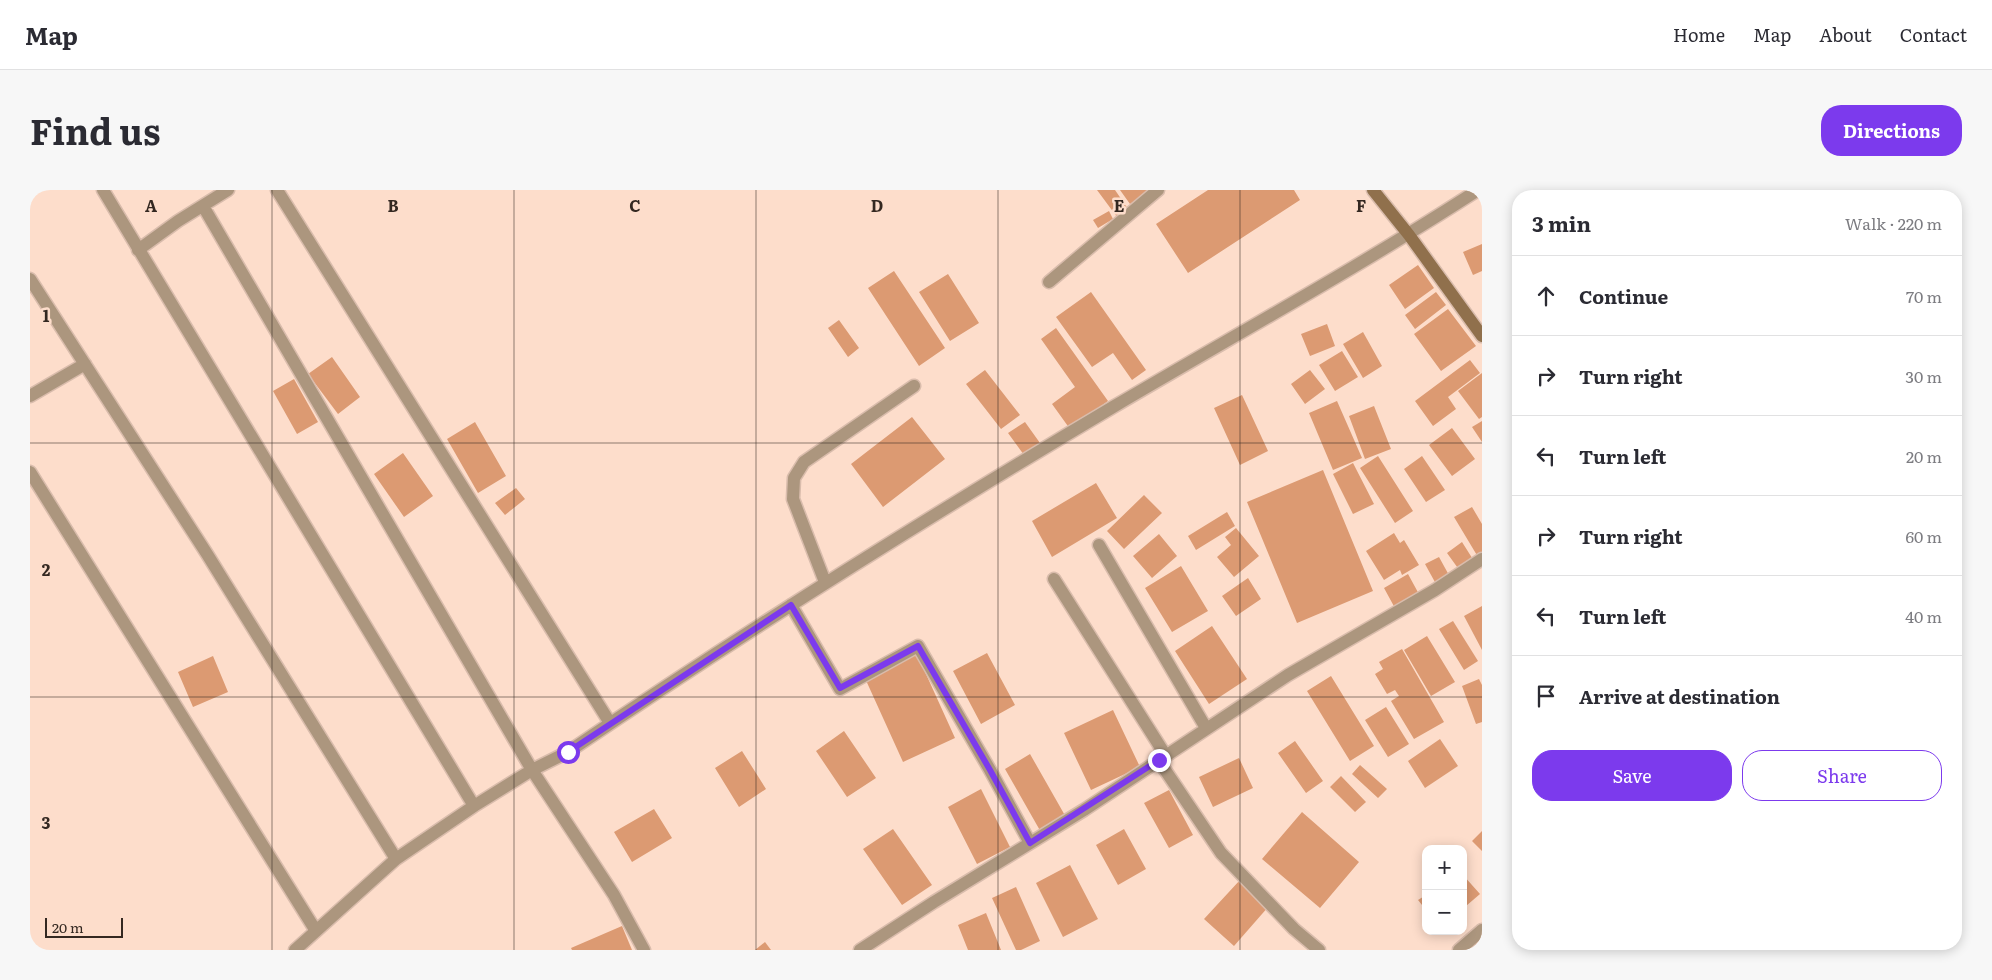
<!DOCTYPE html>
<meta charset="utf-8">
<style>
:root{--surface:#fff;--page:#f7f7f7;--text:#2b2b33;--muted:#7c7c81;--line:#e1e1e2;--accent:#7c3aed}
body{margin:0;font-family:Literata,serif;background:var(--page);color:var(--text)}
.controls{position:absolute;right:15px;bottom:15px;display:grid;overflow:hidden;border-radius:10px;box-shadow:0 2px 12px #0003}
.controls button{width:45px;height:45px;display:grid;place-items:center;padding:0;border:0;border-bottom:1px solid var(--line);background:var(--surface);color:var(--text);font:25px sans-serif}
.scale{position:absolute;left:15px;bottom:12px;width:78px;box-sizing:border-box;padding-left:5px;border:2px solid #342821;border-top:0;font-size:14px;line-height:18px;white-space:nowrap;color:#342821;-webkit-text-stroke:4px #fdddcb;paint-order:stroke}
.stop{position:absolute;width:15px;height:15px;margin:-11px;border:4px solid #7c3aed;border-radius:50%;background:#fff}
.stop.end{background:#7c3aed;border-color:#fff;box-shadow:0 1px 5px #0008}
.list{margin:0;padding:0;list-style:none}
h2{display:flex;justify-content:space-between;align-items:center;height:65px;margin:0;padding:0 20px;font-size:21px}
h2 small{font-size:16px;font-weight:400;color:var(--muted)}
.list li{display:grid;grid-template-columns:32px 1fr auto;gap:15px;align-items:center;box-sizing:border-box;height:80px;padding:0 20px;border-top:1px solid var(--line)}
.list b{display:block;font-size:19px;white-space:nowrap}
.list em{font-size:16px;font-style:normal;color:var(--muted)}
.actions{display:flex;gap:10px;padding:15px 20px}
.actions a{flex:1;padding:11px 0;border:1px solid var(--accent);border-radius:20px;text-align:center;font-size:18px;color:var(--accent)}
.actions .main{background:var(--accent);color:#fff}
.icon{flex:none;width:28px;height:28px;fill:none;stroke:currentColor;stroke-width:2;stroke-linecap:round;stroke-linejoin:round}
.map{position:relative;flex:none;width:1452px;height:760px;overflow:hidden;border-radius:20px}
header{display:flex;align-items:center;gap:30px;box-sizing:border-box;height:70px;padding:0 25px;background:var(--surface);border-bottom:1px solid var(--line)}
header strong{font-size:24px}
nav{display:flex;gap:28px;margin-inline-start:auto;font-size:18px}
.intro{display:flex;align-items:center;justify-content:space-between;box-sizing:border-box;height:120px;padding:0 30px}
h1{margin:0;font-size:35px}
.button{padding:12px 22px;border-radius:20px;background:var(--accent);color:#fff;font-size:18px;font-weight:700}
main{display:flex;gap:30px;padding:0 30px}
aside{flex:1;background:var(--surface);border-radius:20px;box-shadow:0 2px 12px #0003}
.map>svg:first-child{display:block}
.building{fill:#dc9a72}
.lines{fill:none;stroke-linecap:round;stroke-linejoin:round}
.street-casing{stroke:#d9bcac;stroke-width:15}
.secondary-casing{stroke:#d9bcac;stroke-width:15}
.street{stroke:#ac967e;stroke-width:12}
.secondary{stroke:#90704c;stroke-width:12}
.route{stroke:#7c3aed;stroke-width:6}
.grid{fill:none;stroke:#342821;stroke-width:1;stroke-opacity:0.55}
.grid-label{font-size:16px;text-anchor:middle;font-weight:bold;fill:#342821;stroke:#fdddcb;stroke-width:5;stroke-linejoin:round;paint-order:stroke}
</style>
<header>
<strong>Map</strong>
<nav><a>Home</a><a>Map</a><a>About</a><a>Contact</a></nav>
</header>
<div class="intro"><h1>Find us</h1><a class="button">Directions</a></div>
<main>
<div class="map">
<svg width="1452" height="760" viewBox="0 0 1452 760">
<rect width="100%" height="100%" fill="#fdddcb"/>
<!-- building -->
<path class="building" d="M1067 0H1085L1098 19 1087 27Z
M1090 0H1121L1100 14Z
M1178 0H1264L1270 10 1158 83 1126 34Z
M1079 21 1083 29 1068 38 1063 30Z
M1452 54V81L1443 85 1433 62Z
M1388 75 1404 98 1375 119 1359 95Z
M864 81 915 158 889 176 838 98Z
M918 84 949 133 920 151 889 102Z
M1061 102 1116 180 1102 190 1083 163 1062 177 1026 127Z
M1406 102 1416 115 1385 139 1375 125Z
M1418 119 1446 156 1411 181 1384 144Z
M809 130 829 158 818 167 798 138Z
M1297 134 1305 156 1280 166 1271 144Z
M1026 138 1078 211 1040 239 1022 214 1045 197 1011 149Z
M1333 142 1352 176 1333 188 1313 154Z
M1312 161 1328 187 1305 201 1289 175Z
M302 167 330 207 308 224 278 184Z
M1440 170 1450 183 1418 207 1426 219 1403 236 1385 211Z
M955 180 990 225 971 239 936 194Z
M1280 180 1295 199 1275 214 1261 194Z
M1452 183V227L1449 229 1428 201Z
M264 189 288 232 267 244 243 201Z
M1212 205 1238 261 1210 275 1184 218Z
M1307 211 1332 268 1303 280 1279 223Z
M1344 216 1361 259 1335 269 1319 226Z
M882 227 915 269 853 317 821 274Z
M1452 231V252L1442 237Z
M445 232 476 286 448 303 417 249Z
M995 232 1010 253 994 265 978 243Z
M1422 238 1445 269 1422 286 1399 255Z
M373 263 403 306 374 327 344 284Z
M1348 266 1383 321 1365 333 1330 278Z
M1392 266 1415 300 1396 312 1374 279Z
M1323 273 1344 314 1323 324 1303 284Z
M1293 280 1343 401 1267 433 1217 312Z
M1066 293 1087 328 1022 367 1002 331Z
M486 298 495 309 475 325 465 313Z
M1114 305 1132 323 1094 359 1077 341Z
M1442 317 1452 334V364L1448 367 1424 327Z
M1197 322 1205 336 1166 360 1158 346Z
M1206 338 1229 366 1204 387 1187 367 1201 355 1195 347Z
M1364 343 1370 353 1374 350 1389 375 1372 385 1370 380 1354 390 1336 361Z
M1129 344 1147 366 1122 388 1103 366Z
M1432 352 1444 371 1430 381 1417 363Z
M1409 367 1420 387 1406 394 1395 374Z
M1151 376 1178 421 1142 442 1115 398Z
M1378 384 1390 406 1366 420 1354 398Z
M1218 388 1231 409 1206 426 1192 406Z
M1452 416V460L1434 426Z
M1423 431 1448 471 1434 480 1409 439Z
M1182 436 1217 489 1179 514 1145 461Z
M1397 446 1425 492 1401 506 1374 460Z
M1372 459 1414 532 1384 549 1361 511 1369 506 1365 500 1357 504 1345 484 1353 479 1349 472Z
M886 462 925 548 873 572 834 486Z
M957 463 985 515 951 534 923 481Z
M183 466 198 502 163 517 148 482Z
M1301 486 1344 556 1320 571 1277 501Z
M1449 489 1452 495V532L1446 534 1432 496Z
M1356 517 1379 554 1358 567 1335 530Z
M1083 520 1110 577 1061 600 1034 543Z
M814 541 846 588 817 607 786 561Z
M1410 549 1428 576 1395 598 1378 571Z
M1265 551 1293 591 1276 603 1248 563Z
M712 561 736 599 709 617 685 578Z
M1000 564 1037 629 1012 644 975 579Z
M1209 568 1223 598 1183 617 1169 587Z
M1330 575 1357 599 1348 608 1322 584Z
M1311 586 1336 612 1325 622 1300 597Z
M951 599 980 657 947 674 918 617Z
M1139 600 1163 645 1139 658 1114 613Z
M624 619 642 648 602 672 584 642Z
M1272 622 1329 672 1290 718 1232 669Z
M863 639 902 695 872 715 833 659Z
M1094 639 1116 679 1088 695 1066 655Z
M1452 641V661L1442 651Z
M1040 675 1068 729 1033 747 1006 693Z
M1433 685 1450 704 1436 716 1433 713Z
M1210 690 1239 716 1204 756 1174 729Z
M986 697 1010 751 991 760H986L962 708Z
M1396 705V720L1388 710Z
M956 723 971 760H938L928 735Z
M592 736 602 760H542L541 758Z
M735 752 741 760H725Z"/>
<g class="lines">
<defs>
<path id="street" d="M73 0 444 616
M247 0 580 533
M173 16 502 580 584 705 614 760
M108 60 148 31 198 0
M0 89 177 364 366 669
M1019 92 1128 0
M0 206 55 174
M0 282 286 741
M1069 355 1176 538
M1024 389 1136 566
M795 392 763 309 764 288 774 272 884 196
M761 415 810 499 888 456 960 580 1000 653
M1129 571 1191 663 1264 739 1289 760
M265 760 366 669 444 616 502 580 538 562C716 441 898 327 1083 217 1205 145 1329 77 1448 0
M830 760 904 712 1054 620 1258 485 1405 400 1452 369
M1429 760 1452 740"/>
<path id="secondary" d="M1343 0 1379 45 1452 146"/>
</defs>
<!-- street casing -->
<use href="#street" class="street-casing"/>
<!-- secondary casing -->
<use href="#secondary" class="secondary-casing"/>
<!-- street -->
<use href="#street" class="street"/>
<!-- secondary -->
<use href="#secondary" class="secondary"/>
</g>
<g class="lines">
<!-- route -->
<path class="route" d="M538 562 761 415 810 498 888 456 960 580 1000 653 1129 570"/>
</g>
<!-- grid -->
<path class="grid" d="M242 0V760M484 0V760M726 0V760M968 0V760M1210 0V760M0 253H1452M0 507H1452"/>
<g class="grid-label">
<text x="121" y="22">A</text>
<text x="363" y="22">B</text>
<text x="605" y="22">C</text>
<text x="847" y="22">D</text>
<text x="1089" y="22">E</text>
<text x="1331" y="22">F</text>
<text x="16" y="132">1</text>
<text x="16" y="386">2</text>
<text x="16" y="639">3</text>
</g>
</svg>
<div class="controls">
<button>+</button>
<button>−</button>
</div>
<div class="scale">20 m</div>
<div class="stop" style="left:538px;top:562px"></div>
<div class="stop end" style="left:1129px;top:570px"></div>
</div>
<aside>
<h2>3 min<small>Walk · 220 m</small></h2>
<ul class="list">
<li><svg class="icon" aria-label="ahead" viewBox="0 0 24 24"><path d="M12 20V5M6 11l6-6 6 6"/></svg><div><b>Continue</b></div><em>70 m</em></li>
<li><svg class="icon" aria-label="right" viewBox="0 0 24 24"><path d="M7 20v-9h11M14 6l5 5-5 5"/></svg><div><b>Turn right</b></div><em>30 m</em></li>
<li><svg class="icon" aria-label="left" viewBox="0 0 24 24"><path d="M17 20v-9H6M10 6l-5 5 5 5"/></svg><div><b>Turn left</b></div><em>20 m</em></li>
<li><svg class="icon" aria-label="right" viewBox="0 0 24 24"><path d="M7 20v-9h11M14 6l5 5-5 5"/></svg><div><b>Turn right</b></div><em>60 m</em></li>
<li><svg class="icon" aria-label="left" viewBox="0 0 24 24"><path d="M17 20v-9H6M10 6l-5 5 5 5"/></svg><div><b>Turn left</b></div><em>40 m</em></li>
<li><svg class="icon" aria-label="arrive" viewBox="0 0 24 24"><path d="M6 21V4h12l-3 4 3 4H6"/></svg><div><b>Arrive at destination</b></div></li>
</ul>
<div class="actions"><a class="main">Save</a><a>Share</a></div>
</aside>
</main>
